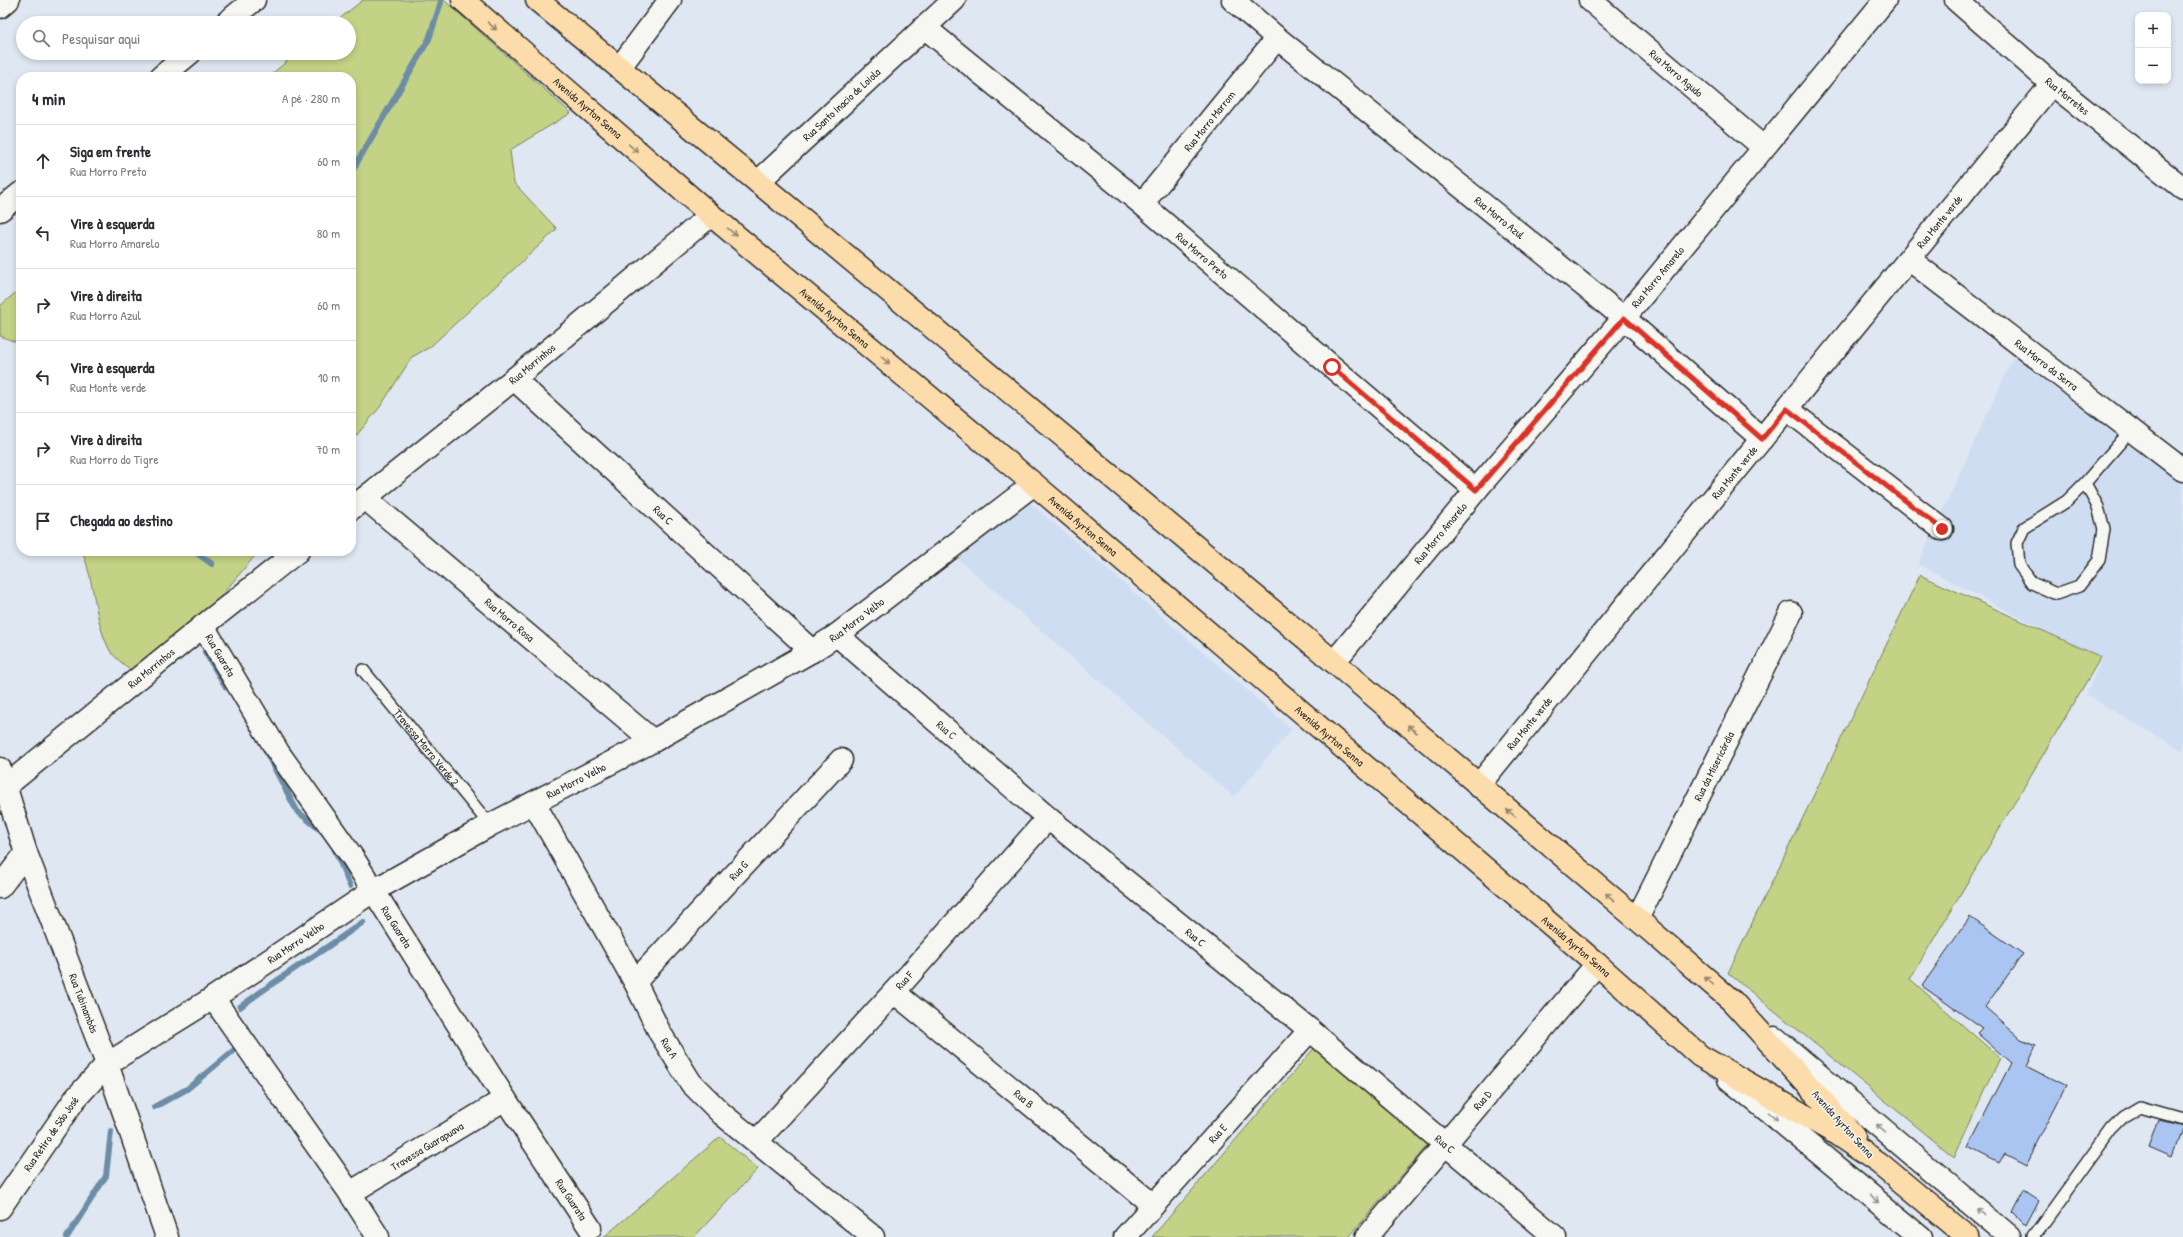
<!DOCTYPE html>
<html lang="pt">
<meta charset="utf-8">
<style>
:root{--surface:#fff;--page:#f7f7f7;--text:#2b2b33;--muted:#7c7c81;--line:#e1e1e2}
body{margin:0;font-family:"Patrick Hand",sans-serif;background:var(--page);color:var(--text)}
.controls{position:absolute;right:12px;top:12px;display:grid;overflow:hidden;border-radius:8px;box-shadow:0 2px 6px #0003}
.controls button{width:36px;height:36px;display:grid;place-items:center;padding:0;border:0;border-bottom:1px solid var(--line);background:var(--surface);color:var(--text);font:20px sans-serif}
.stop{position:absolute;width:12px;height:12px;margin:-9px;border:3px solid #d93025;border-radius:50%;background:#fff}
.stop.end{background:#d93025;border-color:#fff;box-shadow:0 1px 4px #0008}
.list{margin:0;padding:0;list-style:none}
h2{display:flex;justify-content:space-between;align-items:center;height:52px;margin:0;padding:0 16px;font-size:17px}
h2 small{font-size:13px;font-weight:400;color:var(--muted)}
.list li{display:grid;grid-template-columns:26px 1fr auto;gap:12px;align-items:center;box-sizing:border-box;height:72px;padding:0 16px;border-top:1px solid var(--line)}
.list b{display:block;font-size:15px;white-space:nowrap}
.list p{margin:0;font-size:13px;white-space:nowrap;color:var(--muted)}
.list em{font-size:13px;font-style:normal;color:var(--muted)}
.icon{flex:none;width:22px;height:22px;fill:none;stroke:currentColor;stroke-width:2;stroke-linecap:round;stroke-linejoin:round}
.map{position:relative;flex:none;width:2183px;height:1237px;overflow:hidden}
.search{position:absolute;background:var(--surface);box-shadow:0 2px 6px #0003;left:16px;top:16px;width:340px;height:44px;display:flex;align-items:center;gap:10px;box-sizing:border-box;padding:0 14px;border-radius:22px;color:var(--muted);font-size:15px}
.panel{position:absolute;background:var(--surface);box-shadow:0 2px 6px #0003;left:16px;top:72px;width:340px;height:484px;border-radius:16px}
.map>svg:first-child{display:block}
.built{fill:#cfddf2}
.green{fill:#c4d286;stroke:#787e58}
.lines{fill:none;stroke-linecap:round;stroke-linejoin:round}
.stream{stroke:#6c8da5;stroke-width:6}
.building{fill:#aac5f2;stroke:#2b2b2b}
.service-casing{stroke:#2b2b2b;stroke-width:14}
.minor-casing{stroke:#2b2b2b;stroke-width:25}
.primary-casing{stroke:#2b2b2b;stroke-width:25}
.service{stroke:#f6f6f2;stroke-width:11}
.minor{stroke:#f6f6f2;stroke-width:22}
.primary{stroke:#fddcac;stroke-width:22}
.oneway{stroke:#94846c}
.oneway2{stroke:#90908e}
.route{stroke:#d93025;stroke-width:5}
.labels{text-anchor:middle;stroke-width:3;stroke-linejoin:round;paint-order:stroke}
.street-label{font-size:11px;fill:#2b2b2b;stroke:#f6f6f2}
</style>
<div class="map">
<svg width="2183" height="1237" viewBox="0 0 2183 1237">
<rect width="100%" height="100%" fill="#dfe7f2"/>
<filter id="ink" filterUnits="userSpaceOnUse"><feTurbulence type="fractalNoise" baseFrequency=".025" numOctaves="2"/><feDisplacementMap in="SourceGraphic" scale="8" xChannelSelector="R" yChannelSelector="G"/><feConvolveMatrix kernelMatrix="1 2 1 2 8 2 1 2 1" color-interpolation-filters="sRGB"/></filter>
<g filter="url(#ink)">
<!-- built -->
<path class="built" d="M2014 356 2183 485V751L2086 695 2101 660 1918 564Z
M1027 500 1292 729 1234 797 958 559Z"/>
<!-- green -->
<path class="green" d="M363 0H444L571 113 510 150 514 183 557 229 430 347 412 357 380 407 351 442V77H268L297 53H349V23H334Z
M21 288V344L0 336V306Z
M82 551H259L215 603 134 672C126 666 113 657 109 649 94 620 95 582 82 551Z
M1920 575 2101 657 1910 979 2000 1058 1954 1157 1728 973Z
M1317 1045 1431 1141 1349 1237H1152Z
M720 1137 758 1169 694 1237H604Z"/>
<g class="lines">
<!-- stream -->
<path class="stream" d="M351 173 429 39 441 2
M194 551 212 564
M205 652 226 687
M267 754 297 811 324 833
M333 845 350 886
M240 1007C280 977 323 951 363 922
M154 1107 187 1089 234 1050
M67 1237 106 1176 111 1131"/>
</g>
<!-- building -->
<path class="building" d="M1970 917 2023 954 1985 1007 2021 1039 2036 1045 2027 1066 2066 1086 2026 1164 2005 1153 1999 1163 1968 1147 2011 1063 1977 1033 1982 1028 1922 986Z
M2159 1120 2183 1126 2172 1156 2149 1146Z
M2024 1191 2039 1201 2026 1226 2013 1213Z"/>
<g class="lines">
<defs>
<g id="service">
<path d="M2085 483 2098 507 2104 529 2099 560 2079 586 2056 594 2032 583 2019 565 2017 543 2024 528 2067 501 2085 483 2131 430"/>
<path id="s1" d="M363 670 490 825"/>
<path d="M2033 1237 2111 1129 2123 1117 2140 1107 2183 1119"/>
</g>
<g id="minor">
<path id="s2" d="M1233 0 1277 38 1624 318 1762 439"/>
<path id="s3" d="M1590 0 1763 147"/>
<path id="s4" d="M1956 0 2052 84 2183 188"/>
<path d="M0 7 8 0"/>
<path d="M226 23 254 0"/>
<path id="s5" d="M924 27 1142 204 1476 490"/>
<path d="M620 67 670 0"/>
<path d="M161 77 190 53"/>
<path id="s6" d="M758 182 954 0"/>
<path id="s7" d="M1142 204 1277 38"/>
<path d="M0 210 21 193"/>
<path id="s8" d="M1910 260 2183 470"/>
<path id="s9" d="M514 379 812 651"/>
<path d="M1787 409 1942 529"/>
<path id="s10" d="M365 498 653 741"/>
<path id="s11" d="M351 509 514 379 711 215"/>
<path id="s12" d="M203 626 278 752 353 858 505 1099 590 1228"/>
<path id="s13" d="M837 635 1048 818 1310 1030 1555 1237"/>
<path id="s14" d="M1334 662 1476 490 1624 318 1885 0"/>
<path id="s15" d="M0 769 26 853 107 1064 167 1237"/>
<path id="s16" d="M6 786 203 626 298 551"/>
<path id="s17" d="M1478 786 2052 84"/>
<path id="s18" d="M534 803 635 982 660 1033 691 1083 722 1114 873 1237"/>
<path d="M0 887 26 853"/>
<path id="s19" d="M1637 919 1791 613"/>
<path id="s20" d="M635 982 841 760"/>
<path id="s21" d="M894 992 1153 1205"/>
<path d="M213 998 350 1193 378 1237"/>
<path d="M1775 1038 2010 1237"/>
<path d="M1729 1079 1921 1237"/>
<path id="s22" d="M757 1141 894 992 1048 818"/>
<path id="s23" d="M350 1193 505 1099"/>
<path id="s24" d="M0 1208 75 1099 107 1064 213 998 373 891 490 825 653 741 812 651 837 635 1034 484"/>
<path id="s25" d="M1125 1237 1310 1030"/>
<path id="s26" d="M1367 1237 1597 964"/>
</g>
<g id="primary">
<path id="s27" d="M463 0 711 215 1034 484 1597 964 1700 1056 1832 1131 1879 1163 1968 1237"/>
<path d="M537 0 758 182 1334 662 1637 919 1732 1001 1854 1136"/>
</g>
</defs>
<!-- service casing -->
<use href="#service" class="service-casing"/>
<!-- minor casing -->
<use href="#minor" class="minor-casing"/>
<!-- primary casing -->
<use href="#primary" class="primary-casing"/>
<!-- service -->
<use href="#service" class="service"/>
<!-- minor -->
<use href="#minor" class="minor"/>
<!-- primary -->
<use href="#primary" class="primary"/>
</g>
<!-- one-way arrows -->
<defs><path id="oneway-shaft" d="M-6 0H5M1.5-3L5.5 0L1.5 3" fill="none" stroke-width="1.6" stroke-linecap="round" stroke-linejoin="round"/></defs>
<g class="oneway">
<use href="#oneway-shaft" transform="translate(492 26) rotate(41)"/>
<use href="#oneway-shaft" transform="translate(633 148) rotate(41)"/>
<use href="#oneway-shaft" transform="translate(732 232) rotate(40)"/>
<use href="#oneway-shaft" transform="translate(885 360) rotate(40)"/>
<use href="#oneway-shaft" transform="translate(1412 729) rotate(-139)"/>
<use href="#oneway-shaft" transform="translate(1511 813) rotate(-140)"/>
<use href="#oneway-shaft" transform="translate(1610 897) rotate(-140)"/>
<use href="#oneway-shaft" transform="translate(1709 981) rotate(-139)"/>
</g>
<g class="oneway2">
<use href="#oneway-shaft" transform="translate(1773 1116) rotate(39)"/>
<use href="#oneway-shaft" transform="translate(1881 1128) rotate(-140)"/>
<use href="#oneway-shaft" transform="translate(1874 1199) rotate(39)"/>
<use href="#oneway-shaft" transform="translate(1981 1212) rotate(-140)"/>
</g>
</g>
<g class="lines" filter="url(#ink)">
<!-- route -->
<path class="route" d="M1332 367 1476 490 1624 318 1762 439 1787 409 1942 529"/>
</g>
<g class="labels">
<!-- street labels -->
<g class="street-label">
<text dy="4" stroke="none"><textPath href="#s3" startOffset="113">Rua Morro Agudo</textPath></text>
<text dy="4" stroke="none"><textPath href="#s4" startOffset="147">Rua Morretes</textPath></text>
<text dy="4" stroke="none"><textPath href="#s6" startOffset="114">Rua Santo Inacio de Loiola</textPath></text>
<text dy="4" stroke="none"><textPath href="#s27" startOffset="165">Avenida Ayrton Senna</textPath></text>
<text dy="4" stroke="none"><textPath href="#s7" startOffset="107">Rua Morro Marrom</textPath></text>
<text dy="4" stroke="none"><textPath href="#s2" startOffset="344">Rua Morro Azul</textPath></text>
<text dy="4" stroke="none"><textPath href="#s17" startOffset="729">Rua Monte verde</textPath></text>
<text dy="4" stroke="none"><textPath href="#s5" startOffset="360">Rua Morro Preto</textPath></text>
<text dy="4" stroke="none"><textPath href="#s14" startOffset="503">Rua Morro Amarelo</textPath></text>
<text dy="4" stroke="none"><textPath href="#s27" startOffset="489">Avenida Ayrton Senna</textPath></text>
<text dy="4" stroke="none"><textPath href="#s11" startOffset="232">Rua Morrinhos</textPath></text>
<text dy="4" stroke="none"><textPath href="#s8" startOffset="172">Rua Morro da Serra</textPath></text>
<text dy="4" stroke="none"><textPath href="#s17" startOffset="405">Rua Monte verde</textPath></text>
<text dy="4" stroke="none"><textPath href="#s9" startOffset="202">Rua C</textPath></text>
<text dy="4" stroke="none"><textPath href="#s27" startOffset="813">Avenida Ayrton Senna</textPath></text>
<text dy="4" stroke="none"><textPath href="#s14" startOffset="167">Rua Morro Amarelo</textPath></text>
<text dy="4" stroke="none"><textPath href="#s10" startOffset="189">Rua Morro Rosa</textPath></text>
<text dy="4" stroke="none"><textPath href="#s24" startOffset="1052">Rua Morro Velho</textPath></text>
<text dy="4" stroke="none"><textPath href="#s12" startOffset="34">Rua Guarata</textPath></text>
<text dy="4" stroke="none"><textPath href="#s16" startOffset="187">Rua Morrinhos</textPath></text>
<text dy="4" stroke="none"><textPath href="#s17" startOffset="81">Rua Monte verde</textPath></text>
<text dy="4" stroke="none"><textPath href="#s13" startOffset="145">Rua C</textPath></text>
<text dy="4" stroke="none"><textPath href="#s27" startOffset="1137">Avenida Ayrton Senna</textPath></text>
<text dy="4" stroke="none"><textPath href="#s1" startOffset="100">Travessa Morro Verde 2</textPath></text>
<text dy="4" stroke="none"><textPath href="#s19" startOffset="171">Rua da Misericórdia</textPath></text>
<text dy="4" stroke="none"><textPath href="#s24" startOffset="728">Rua Morro Velho</textPath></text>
<text dy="4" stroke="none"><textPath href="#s20" startOffset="152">Rua G</textPath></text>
<text dy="4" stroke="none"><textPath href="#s12" startOffset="358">Rua Guarata</textPath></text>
<text dy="4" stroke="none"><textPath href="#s13" startOffset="469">Rua C</textPath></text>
<text dy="4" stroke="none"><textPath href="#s24" startOffset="404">Rua Morro Velho</textPath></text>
<text dy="4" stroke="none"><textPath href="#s27" startOffset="1461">Avenida Ayrton Senna</textPath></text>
<text dy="4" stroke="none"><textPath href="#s22" startOffset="218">Rua F</textPath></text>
<text dy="4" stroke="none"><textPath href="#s15" startOffset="249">Rua Tubinambás</textPath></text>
<text dy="4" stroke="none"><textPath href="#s18" startOffset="280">Rua A</textPath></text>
<text dy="4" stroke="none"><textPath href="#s21" startOffset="168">Rua B</textPath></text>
<text dy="4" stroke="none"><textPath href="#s26" startOffset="179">Rua D</textPath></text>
<text transform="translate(1843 1124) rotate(48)" y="4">Avenida Ayrton Senna</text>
<text dy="4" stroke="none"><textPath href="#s25" startOffset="139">Rua E</textPath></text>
<text dy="4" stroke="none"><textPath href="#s24" startOffset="90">Rua Retiro de São José</textPath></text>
<text dy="4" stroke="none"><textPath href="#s13" startOffset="793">Rua C</textPath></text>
<text dy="4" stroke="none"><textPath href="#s23" startOffset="90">Travessa Guarapuava</textPath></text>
<text dy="4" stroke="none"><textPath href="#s12" startOffset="682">Rua Guarata</textPath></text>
</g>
</g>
</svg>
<div class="controls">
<button>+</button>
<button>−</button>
</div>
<div class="stop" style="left:1332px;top:367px"></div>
<div class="stop end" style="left:1942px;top:529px"></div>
<div class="search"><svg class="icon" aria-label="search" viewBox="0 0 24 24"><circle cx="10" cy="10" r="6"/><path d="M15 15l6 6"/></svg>Pesquisar aqui</div>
<section class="panel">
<h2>4 min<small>A pé · 280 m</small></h2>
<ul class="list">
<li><svg class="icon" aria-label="ahead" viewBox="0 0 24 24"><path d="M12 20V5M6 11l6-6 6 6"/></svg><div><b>Siga em frente</b><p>Rua Morro Preto</p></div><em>60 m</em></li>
<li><svg class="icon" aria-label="left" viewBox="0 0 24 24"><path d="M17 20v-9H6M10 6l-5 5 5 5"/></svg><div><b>Vire à esquerda</b><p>Rua Morro Amarelo</p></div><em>80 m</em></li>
<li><svg class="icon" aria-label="right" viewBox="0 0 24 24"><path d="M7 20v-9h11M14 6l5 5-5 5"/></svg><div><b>Vire à direita</b><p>Rua Morro Azul</p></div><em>60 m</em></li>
<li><svg class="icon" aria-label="left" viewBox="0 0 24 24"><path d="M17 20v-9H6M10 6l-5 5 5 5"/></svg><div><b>Vire à esquerda</b><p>Rua Monte verde</p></div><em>10 m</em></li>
<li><svg class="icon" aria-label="right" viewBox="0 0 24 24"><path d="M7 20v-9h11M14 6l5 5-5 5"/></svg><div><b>Vire à direita</b><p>Rua Morro do Tigre</p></div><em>70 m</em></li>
<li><svg class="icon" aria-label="arrive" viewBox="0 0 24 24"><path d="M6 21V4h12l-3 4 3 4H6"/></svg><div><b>Chegada ao destino</b></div></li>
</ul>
</section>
</div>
